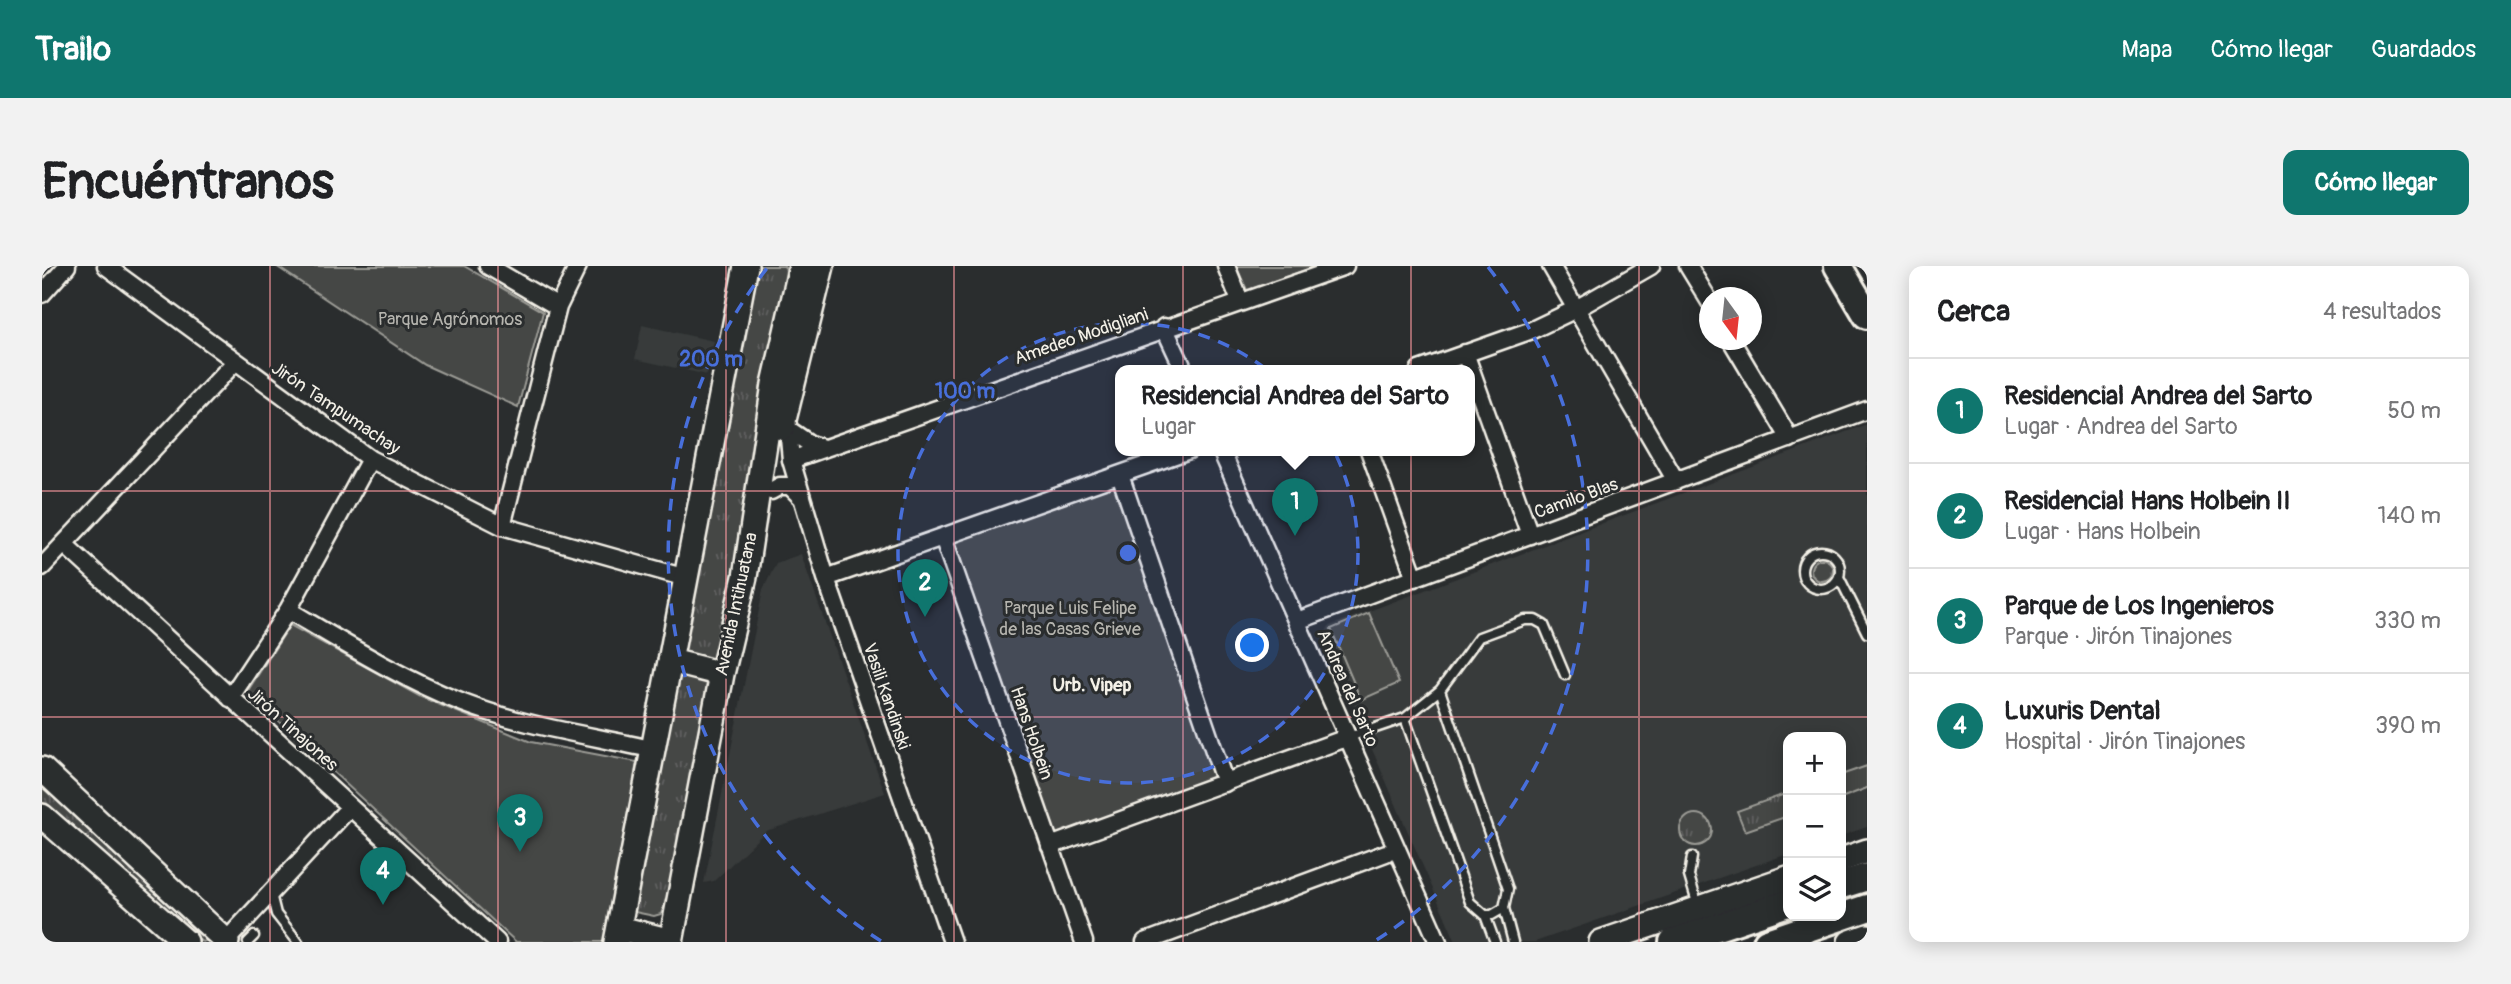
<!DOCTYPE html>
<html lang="es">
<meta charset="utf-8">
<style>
:root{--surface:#fff;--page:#f2f2f2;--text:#202124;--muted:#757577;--line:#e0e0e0;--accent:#0f766e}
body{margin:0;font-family:Pangolin,sans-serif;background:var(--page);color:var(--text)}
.controls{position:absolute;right:21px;bottom:21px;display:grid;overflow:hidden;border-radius:14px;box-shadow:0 4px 18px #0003}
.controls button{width:63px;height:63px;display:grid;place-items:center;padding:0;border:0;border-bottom:2px solid var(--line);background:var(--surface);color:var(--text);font:35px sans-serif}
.compass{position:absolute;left:1657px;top:21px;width:63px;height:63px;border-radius:50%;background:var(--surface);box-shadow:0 4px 18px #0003;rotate:165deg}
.you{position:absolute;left:1211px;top:380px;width:24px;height:24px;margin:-18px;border:5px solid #fff;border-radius:50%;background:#1a73e8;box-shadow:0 0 0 10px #1a73e833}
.badge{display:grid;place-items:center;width:46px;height:46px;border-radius:50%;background:var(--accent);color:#fff;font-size:23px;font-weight:700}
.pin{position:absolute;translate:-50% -58px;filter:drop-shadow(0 2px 4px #0008)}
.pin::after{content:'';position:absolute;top:37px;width:24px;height:21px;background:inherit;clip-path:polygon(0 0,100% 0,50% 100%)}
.popup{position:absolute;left:1073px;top:99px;width:360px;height:91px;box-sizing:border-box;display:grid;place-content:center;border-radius:14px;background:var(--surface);filter:drop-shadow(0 2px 5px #0005);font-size:23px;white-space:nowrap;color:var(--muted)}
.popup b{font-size:26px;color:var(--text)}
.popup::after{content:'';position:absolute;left:50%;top:100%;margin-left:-14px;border:14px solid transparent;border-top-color:var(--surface)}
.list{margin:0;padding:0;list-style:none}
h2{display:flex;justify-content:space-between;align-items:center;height:91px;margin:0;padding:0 28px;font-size:30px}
h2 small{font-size:23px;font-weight:400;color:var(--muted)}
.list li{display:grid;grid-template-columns:46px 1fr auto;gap:21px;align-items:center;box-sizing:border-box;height:105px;padding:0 28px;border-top:2px solid var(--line)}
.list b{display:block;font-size:26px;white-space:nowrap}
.list p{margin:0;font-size:23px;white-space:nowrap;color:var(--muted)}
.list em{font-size:23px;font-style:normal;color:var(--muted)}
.icon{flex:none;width:38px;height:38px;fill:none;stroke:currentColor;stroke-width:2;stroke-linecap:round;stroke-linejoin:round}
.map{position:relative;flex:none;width:1825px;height:676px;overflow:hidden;border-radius:14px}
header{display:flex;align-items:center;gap:42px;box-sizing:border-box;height:98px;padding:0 35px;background:var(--accent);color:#fff}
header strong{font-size:33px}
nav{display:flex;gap:38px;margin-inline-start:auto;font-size:24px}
.intro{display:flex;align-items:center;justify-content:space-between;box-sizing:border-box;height:168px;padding:0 42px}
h1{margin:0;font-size:49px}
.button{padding:18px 32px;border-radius:14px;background:var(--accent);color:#fff;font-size:24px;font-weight:700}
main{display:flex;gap:42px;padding:0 42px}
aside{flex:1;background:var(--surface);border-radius:14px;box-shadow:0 4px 18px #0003}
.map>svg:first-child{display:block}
.built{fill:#373a3a}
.grass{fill:url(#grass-tufts);stroke:#9c9c96;stroke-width:2}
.green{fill:#444645;stroke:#9c9c96;stroke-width:2}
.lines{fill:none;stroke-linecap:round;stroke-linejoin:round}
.lane-casing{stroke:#f4f1e8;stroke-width:13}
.street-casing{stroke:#f4f1e8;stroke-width:21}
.secondary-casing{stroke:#f4f1e8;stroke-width:28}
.primary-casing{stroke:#f4f1e8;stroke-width:32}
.lane{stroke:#2a2d2e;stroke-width:8}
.street{stroke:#2a2d2e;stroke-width:16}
.secondary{stroke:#2a2d2e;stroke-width:23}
.primary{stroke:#2a2d2e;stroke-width:26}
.grid{fill:none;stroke:#ff9aa2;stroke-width:2;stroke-opacity:0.55}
.ring{fill:none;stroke:#486fdb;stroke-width:3.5;stroke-dasharray:12 9}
.labels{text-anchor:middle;stroke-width:6;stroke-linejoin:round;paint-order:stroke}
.park-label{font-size:18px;fill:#b6b5af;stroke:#2a2d2e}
.street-label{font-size:18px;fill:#f4f1e8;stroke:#2a2d2e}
.neighbourhood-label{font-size:19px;font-weight:bold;fill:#f4f1e8;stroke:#2a2d2e}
.centre{fill:#486fdb;stroke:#2a2d2e;stroke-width:3.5}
.ring-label{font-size:21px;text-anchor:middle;font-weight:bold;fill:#486fdb;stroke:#2a2d2e;stroke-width:6;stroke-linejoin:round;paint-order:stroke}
</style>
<header>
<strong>Trailo</strong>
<nav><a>Mapa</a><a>Cómo llegar</a><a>Guardados</a></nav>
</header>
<div class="intro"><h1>Encuéntranos</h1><a class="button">Cómo llegar</a></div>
<main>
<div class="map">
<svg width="1825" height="676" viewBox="0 0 1825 676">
<defs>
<pattern id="grass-tufts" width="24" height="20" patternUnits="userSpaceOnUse" patternTransform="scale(1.75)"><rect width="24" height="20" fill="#444645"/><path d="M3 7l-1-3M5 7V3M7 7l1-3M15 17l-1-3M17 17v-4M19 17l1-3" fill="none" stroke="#606160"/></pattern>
</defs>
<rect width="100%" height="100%" fill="#2a2d2e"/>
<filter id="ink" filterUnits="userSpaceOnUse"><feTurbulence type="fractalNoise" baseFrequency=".0143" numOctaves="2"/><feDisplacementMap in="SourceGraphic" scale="14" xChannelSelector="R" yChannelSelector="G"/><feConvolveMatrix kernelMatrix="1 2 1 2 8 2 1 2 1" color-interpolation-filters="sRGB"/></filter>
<g filter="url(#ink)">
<!-- built -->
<path class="built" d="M600 59 672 75 665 109 593 93Z
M1825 158V561L1799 570V471H1746V588L1493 676H1414L1281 371 1287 360Z
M759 288 843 527 724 565 672 615 662 617 721 324 734 297Z"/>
<!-- grass -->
<path class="grass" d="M713 0H742L744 4 685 342 670 398 637 392Z
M1769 304a11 11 0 1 1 22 0a11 11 0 1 1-22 0Z
M635 404 668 411 631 614 619 648 612 650 583 644Z
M1825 500V522L1799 532V509Z
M0 513 169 674 160 676 45 586 0 544Z
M1746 527V550L1703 565 1695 545Z
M1638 564a16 16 0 1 1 32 0a16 16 0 1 1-32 0Z"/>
<!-- green -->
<path class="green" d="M234 0H422L501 46 476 141 383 99Z
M1194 0H1275L1205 24Z
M1074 216 1175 513 1011 572 908 275Z
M1327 347 1357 417 1319 434 1289 363Z
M248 359 379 431 489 476 595 496 564 676H474L205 426Z"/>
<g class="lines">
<defs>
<path id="lane" d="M1760 304a19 19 0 1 1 38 0a19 19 0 1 1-38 0Z
M1797 311 1825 367
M1398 424 1466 623 1462 642 1471 676
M1363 452 1428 636 1443 649 1453 676
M1307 471 1363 452 1398 424 1437 371 1483 354H1493L1502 359 1523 409
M1650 591 1647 610 1656 640
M229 628 234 648 256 676
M1443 649H1450L1462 642
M206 676 212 670"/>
<path id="street" d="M64 0 328 193 460 260 644 312
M446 0 516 41
M1184 0 1198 35
M1509 0 1634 215
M1646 0 1668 36
M0 28 25 0
M1122 61 1142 104
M1689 74 1748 173
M1423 87 1488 269
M1377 104 1490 64 1534 43 1609 0
M745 150 749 194 784 312 910 676
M746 163 768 178 781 182
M1179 184 1396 676
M1327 184 1373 312
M749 194 1303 0
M1078 209 1183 517
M729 225 738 220H748L759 231
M460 260 516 41 536 0
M901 271 1042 676
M22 278 455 676
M0 301 193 96
M784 312 1147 184
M246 344C302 377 360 413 421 437 481 460 546 469 609 483
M1255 355 1825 144
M188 432 246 344 328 193
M1008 580 1307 471
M184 675 308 541
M1103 676 1344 587"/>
<path id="secondary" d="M740 162 780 0
M629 395 680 408
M0 503 185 676
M0 550 144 676
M1799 594 1825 585
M577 662 629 675
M574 676C617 451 661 225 704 0
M629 676 680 408 703 311 732 118 759 0
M1559 676 1746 612
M1808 676 1825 670"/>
<path id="primary" d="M1796 0 1825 49
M1799 619 1825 611
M1631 676 1746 637
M1725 676 1825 642"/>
</defs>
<!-- lane casing -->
<use href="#lane" class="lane-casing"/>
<!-- street casing -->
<use href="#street" class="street-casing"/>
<!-- secondary casing -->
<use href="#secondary" class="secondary-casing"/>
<!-- primary casing -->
<use href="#primary" class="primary-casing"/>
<!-- lane -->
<use href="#lane" class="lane"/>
<!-- street -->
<use href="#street" class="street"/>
<!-- secondary -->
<use href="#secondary" class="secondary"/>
<!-- primary -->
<use href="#primary" class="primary"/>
</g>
</g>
<!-- grid -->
<path class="grid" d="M228 0V676M456 0V676M684 0V676M912 0V676M1141 0V676M1369 0V676M1597 0V676M0 225H1825M0 451H1825"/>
<!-- distance rings -->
<circle cx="1086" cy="287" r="230" fill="#486fdb" fill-opacity=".12"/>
<g class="ring">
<circle cx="1086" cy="287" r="230"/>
<path d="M839 675A460 460 0 0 1 726 1M1446 1A460 460 0 0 1 1333 675"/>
</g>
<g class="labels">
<!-- park labels -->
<g class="park-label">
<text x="408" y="59">Parque Agrónomos</text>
<text x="1028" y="348">Parque Luis Felipe<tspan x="1028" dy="21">de las Casas Grieve</tspan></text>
</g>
<!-- street labels -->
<g class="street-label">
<text transform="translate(1039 70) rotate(-19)" y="6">Amedeo Modigliani</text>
<text transform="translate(294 142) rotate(34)" y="6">Jirón Tampumachay</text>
<text transform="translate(1534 232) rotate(-20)" y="6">Camilo Blas</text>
<text transform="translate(694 338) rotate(-78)" y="6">Avenida Intihuatana</text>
<text transform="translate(1306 422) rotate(66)" y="6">Andrea del Sarto</text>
<text transform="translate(845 430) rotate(71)" y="6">Vasili Kandinski</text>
<text transform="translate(251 463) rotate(42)" y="6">Jirón Tinajones</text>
<text transform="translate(990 467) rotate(71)" y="6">Hans Holbein</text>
</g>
<!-- neighbourhood labels -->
<g class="neighbourhood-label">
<text x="1050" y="425">Urb. Vipep</text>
</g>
</g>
<circle cx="1086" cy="287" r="10" class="centre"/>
<g class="ring-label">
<text x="669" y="100">200 m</text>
<text x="923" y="132">100 m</text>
</g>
</svg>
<div class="controls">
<button>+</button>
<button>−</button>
<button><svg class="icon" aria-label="layers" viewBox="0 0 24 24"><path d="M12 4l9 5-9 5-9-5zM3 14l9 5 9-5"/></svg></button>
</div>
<svg class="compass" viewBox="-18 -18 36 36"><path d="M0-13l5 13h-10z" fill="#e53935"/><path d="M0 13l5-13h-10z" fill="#757577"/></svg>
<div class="you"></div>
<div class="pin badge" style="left:1253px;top:270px">1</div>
<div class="popup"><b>Residencial Andrea del Sarto</b>Lugar</div>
<div class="pin badge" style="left:883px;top:351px">2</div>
<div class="pin badge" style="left:478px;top:586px">3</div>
<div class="pin badge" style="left:341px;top:639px">4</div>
</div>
<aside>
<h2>Cerca<small>4 resultados</small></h2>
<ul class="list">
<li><span class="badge">1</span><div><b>Residencial Andrea del Sarto</b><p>Lugar · Andrea del Sarto</p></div><em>50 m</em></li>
<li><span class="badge">2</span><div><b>Residencial Hans Holbein II</b><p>Lugar · Hans Holbein</p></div><em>140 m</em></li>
<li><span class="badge">3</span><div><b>Parque de Los Ingenieros</b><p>Parque · Jirón Tinajones</p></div><em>330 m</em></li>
<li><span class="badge">4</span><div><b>Luxuris Dental</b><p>Hospital · Jirón Tinajones</p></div><em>390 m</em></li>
</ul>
</aside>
</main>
